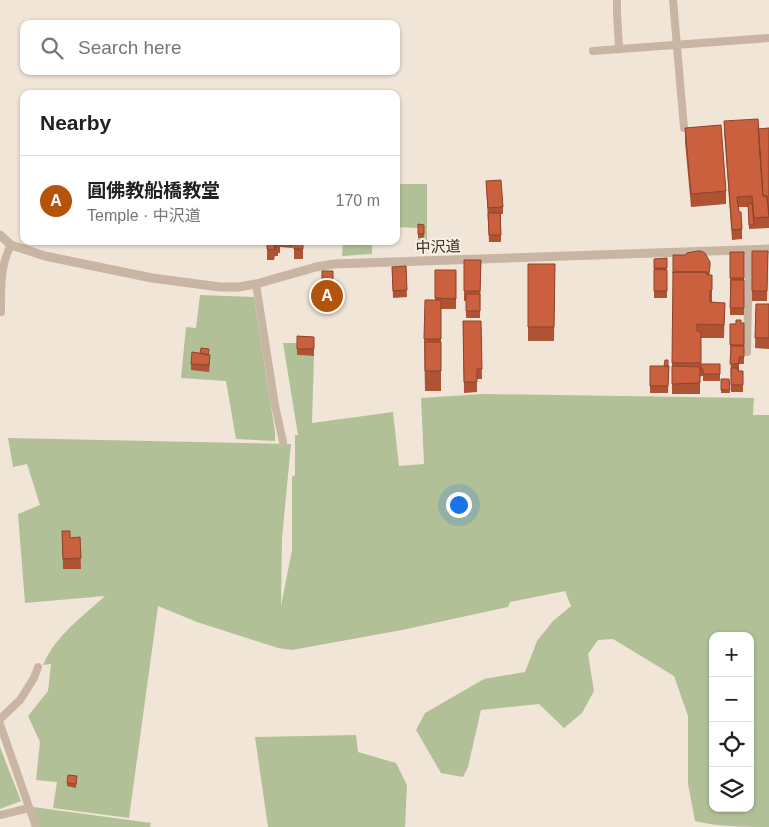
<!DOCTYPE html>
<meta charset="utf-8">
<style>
:root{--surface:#fff;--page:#f6f6f6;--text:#222;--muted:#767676;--line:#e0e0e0;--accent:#b45309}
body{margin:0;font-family:Arial,"Noto Sans JP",sans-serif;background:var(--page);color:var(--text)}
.controls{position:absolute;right:15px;bottom:15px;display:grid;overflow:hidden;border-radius:10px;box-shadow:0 1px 4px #0004}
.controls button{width:45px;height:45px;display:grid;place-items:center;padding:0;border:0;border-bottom:1px solid var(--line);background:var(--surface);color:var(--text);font:25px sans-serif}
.you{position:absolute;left:458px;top:504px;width:18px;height:18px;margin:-12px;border:4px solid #fff;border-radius:50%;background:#1a73e8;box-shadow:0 0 0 8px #1a73e833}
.badge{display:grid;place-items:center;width:32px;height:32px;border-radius:50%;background:var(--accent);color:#fff;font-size:16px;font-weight:700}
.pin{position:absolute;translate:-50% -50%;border:2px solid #fff;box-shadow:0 1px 5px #0006}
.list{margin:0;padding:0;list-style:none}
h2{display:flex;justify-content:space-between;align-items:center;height:65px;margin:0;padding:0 20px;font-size:21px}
h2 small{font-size:16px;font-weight:400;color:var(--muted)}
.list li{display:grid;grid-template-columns:32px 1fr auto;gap:15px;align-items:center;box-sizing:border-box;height:90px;padding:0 20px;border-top:1px solid var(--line)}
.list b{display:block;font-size:19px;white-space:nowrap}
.list p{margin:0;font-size:16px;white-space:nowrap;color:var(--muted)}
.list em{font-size:16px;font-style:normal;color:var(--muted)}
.icon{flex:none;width:28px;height:28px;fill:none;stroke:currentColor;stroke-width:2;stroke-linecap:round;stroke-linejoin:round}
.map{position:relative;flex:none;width:769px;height:827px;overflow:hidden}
.search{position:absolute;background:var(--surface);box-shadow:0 1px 4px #0004;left:20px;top:20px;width:380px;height:55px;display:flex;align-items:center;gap:12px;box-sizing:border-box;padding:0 18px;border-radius:10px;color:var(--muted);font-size:19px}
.panel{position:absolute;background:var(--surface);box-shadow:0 1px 4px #0004;left:20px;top:90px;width:380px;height:155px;border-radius:10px}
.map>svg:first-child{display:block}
.green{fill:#b2c097;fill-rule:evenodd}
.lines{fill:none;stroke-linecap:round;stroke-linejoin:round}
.minor{stroke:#c9b5a3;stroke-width:8}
.tertiary{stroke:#c9b5a3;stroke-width:9}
.wall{fill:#ae5334}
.building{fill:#ca603d;stroke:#8d432b}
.labels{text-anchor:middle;stroke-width:4.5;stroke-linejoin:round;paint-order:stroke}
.street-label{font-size:15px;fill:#342a25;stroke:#f9efe3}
</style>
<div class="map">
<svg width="769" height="827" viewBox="0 0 769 827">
<rect width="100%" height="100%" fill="#f1e5d7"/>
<!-- green -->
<path class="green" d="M396 184H427V243L425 246 417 253 418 238H424L418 228 396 227Z
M343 241H372V254L342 256Z
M200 295 254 297 275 432V441L236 439 226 381 181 378 186 327 196 328Z
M283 343H297V355L314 356 312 423 393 412 399 466 424 464 421 398 483 394 754 398 753 415H769V827C744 827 718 827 695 821L688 784V716L674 676 613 639 598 640 588 654 594 691 582 713 564 728 539 704 481 710 468 767 463 777 441 773 416 730 425 713 484 679 525 672 537 641 553 621 571 606 565 591 510 602 508 607 402 630 292 650 278 648 197 622 158 606 129 818 53 808 57 782 36 780 40 742 28 716 48 691 51 664 43 665C55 636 82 617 105 596L25 603 18 514 40 505 27 464 13 467 8 438 291 444 282 539 281 606 292 550V477L295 475V435H298ZM713 636H750V808H713Z
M356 735 358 752 396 763 407 785 405 827H268L255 737Z
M0 747 21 801 0 809Z
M33 807 151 823 150 827H40Z"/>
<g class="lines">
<!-- minor -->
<path class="minor" d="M617 0V14L619 48
M673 0 684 128
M593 51 769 38
M256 284 275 405 283 442
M1 312C1 290 0 265 11 245
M747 352 749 250
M0 719 20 700 34 678 38 667
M0 724 36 827
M0 815 29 808"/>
<!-- tertiary -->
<path class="tertiary" d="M0 235 11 245 45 256 152 278 220 287H239L256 284 316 267 334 264 769 249"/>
</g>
<!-- wall -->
<path class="wall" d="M724 121 758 129 769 128V228L749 229 748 207H738L742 229V239L732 240 724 131Z
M685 128 726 191V204L691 207 685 142Z
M486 181 503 207V214H501V242H489Z
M418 224 424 225V238H418Z
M267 241H294L293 248 280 247V253H278V256H275L274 260H267Z
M294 241H303V259H294Z
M752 251H768L767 301H752Z
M730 252H744V315H730Z
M687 253 710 275H712V302L725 303 724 338H701V364H720V381H703V376H701L700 377V394H672V363Z
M667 258V298H654V259Z
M464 260H481L480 318H466V301H464Z
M528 264H555L554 341H528Z
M406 266 407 297 393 298 392 267Z
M435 270H456V309H441V391H425L424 339 435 300Z
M322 271H333V312H322Z
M756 304H769V349L755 348Z
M463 321H481L482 379H477V392L464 393Z
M744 323V364H739V371H743V392H731L730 324Z
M297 336 314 337V356L297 355Z
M209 355 210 362 209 372 191 370V364Z
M650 366H669L668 393H650Z
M721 379H729L730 393H721Z
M62 531 70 538 80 537 81 569H63Z
M77 780 76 788 67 786V783Z"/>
<!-- building -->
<path class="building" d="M758 119 763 196H767L769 217 754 218 752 196 737 197 739 212H741L742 229 732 230 724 121Z
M721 125 726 191 691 194 685 128Z
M769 128V215L767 196H763L758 129Z
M501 180 503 207 488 208 486 181Z
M748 203H752L754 225H749Z
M488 213H500L501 235H489Z
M418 224 424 225V234H418Z
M267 241H280V243H278V246L275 245 274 250 267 249Z
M294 241H303V249H294Z
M697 251H701L705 253 710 262V266L709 274H707V272H673V273V255H685L687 253Z
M752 251H768L767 291H752Z
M730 252H744V278H730Z
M667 258V268H654V259Z
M464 260H481L480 291H464Z
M528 264H555L554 327H528Z
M406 266 407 290 393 291 392 267Z
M654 269 667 270V291H654Z
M435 270H456V299L435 298Z
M322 271H333V305H322Z
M673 272H707V275H712V290H710V302L725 303 724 325 697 324V331L701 332V363H672Z
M731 280H744V308H730Z
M466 294H480V311H466Z
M425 300H441V339H424Z
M756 304H769V338H755Z
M736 320H741V323H744V345H730V324H736Z
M463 321H481L482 369H477V382H464Z
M297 336 314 337V349H297Z
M425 342H441V371H425Z
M731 346H744V357H739V364H730Z
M201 348 209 349 208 355 200 353Z
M192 352 210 355 209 365 191 364Z
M665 360H668V366H664Z
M701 364H720V374H703V369H701Z
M650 366H669L668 386H650Z
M672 366 700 367V383L672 384Z
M731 368H738V371H743V385H731Z
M721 379H729L730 390H721Z
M62 531H70V538L80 537 81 558 63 559Z
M68 775 77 776 76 784 67 783Z"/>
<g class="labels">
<!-- street labels -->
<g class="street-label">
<text transform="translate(438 247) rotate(-2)" y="5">中沢道</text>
</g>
</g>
</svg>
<div class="controls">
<button>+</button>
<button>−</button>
<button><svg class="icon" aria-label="locate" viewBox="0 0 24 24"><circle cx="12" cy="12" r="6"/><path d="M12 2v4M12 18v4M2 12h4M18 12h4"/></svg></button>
<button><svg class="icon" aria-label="layers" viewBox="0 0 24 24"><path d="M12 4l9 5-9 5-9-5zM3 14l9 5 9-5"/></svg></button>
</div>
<div class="you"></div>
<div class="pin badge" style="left:327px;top:296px">A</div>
<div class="search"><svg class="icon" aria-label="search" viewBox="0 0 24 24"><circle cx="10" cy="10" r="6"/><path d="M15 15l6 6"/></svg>Search here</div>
<section class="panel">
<h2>Nearby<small></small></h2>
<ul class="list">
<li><span class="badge">A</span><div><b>圓佛教船橋教堂</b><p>Temple · 中沢道</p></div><em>170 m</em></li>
</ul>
</section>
</div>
